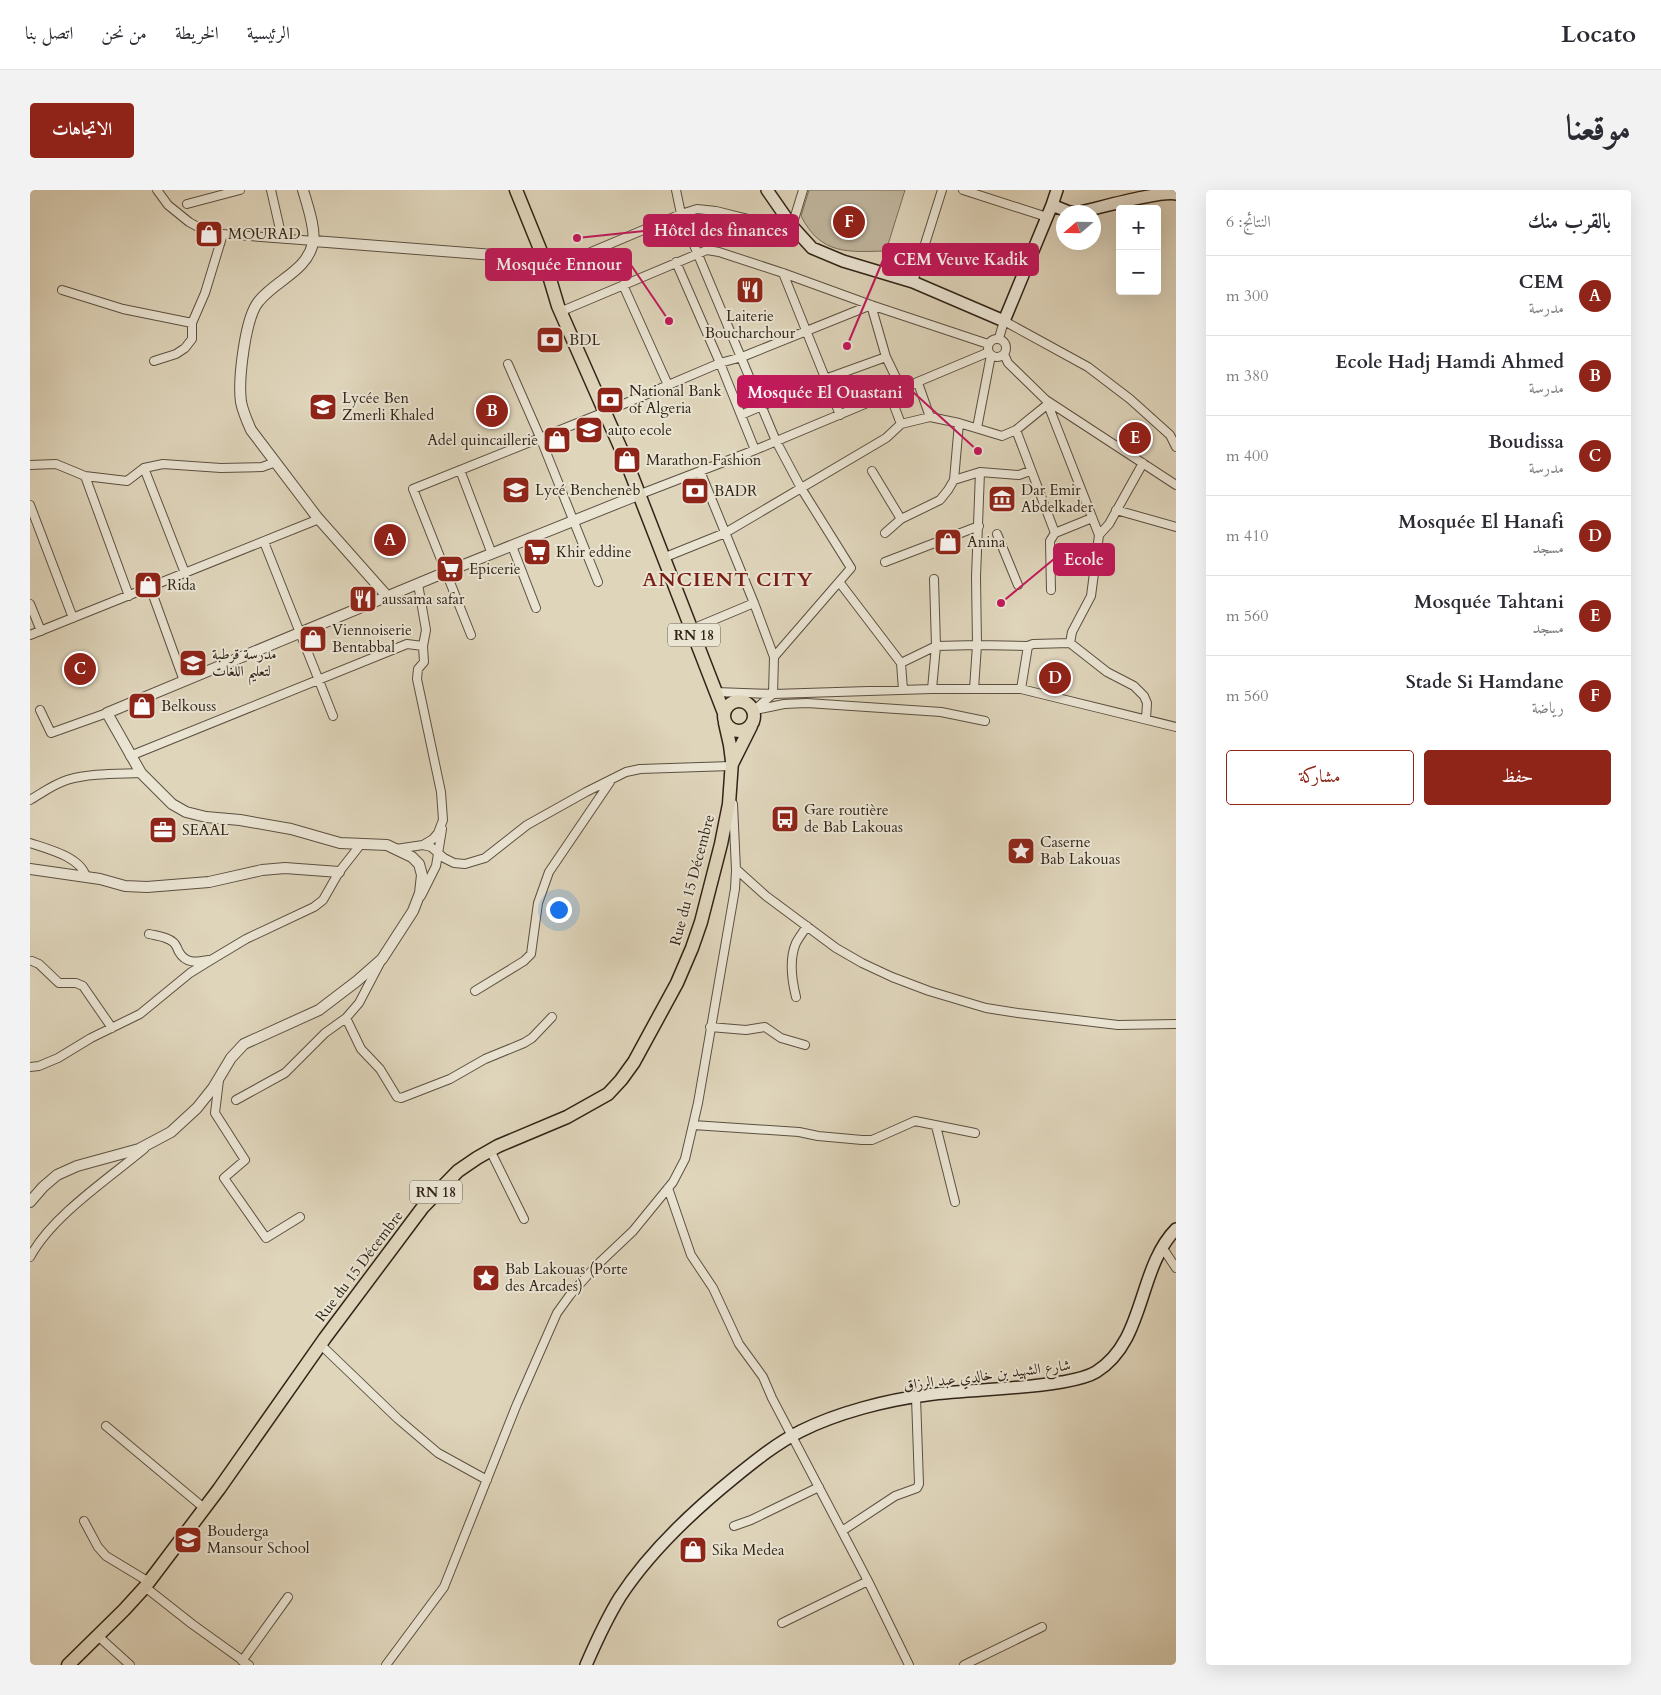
<!DOCTYPE html>
<html lang="ar">
<meta charset="utf-8">
<style>
:root{--surface:#fff;--page:#f2f2f3;--text:#2b2b33;--muted:#7c7c81;--line:#e1e1e2;--accent:#8f2418}
body{margin:0;font-family:Cardo,Amiri,serif;background:var(--page);color:var(--text);direction:rtl}
.controls{position:absolute;right:15px;top:15px;display:grid;overflow:hidden;border-radius:5px;box-shadow:0 5px 20px #0002}
.controls button{width:45px;height:45px;display:grid;place-items:center;padding:0;border:0;border-bottom:1px solid var(--line);background:var(--surface);color:var(--text);font:25px sans-serif}
.compass{position:absolute;left:1026px;top:15px;width:45px;height:45px;border-radius:50%;background:var(--surface);box-shadow:0 5px 20px #0002;rotate:250deg}
.you{position:absolute;left:528px;top:719px;width:18px;height:18px;margin:-12px;border:4px solid #fff;border-radius:50%;background:#1a73e8;box-shadow:0 0 0 8px #1a73e833}
.badge{display:grid;place-items:center;width:32px;height:32px;border-radius:50%;background:var(--accent);color:#fff;font-size:16px;font-weight:700}
.pin{position:absolute;translate:-50% -50%;border:2px solid #fff;box-shadow:0 1px 5px #0006}
.list{margin:0;padding:0;list-style:none}
h2{display:flex;justify-content:space-between;align-items:center;height:65px;margin:0;padding:0 20px;font-size:21px}
h2 small{font-size:16px;font-weight:400;color:var(--muted)}
.list li{display:grid;grid-template-columns:32px 1fr auto;gap:15px;align-items:center;box-sizing:border-box;height:80px;padding:0 20px;border-top:1px solid var(--line)}
.list b{display:block;font-size:19px;white-space:nowrap}
.list p{margin:0;font-size:16px;white-space:nowrap;color:var(--muted)}
.list em{font-size:16px;font-style:normal;color:var(--muted)}
.actions{display:flex;gap:10px;padding:15px 20px}
.actions a{flex:1;padding:11px 0;border:1px solid var(--accent);border-radius:5px;text-align:center;font-size:18px;color:var(--accent)}
.actions .main{background:var(--accent);color:#fff}
.map{position:relative;flex:none;width:1146px;height:1475px;overflow:hidden;direction:ltr;border-radius:5px}
header{display:flex;align-items:center;gap:30px;box-sizing:border-box;height:70px;padding:0 25px;background:var(--surface);border-bottom:1px solid var(--line)}
header strong{font-size:24px}
nav{display:flex;gap:28px;margin-inline-start:auto;font-size:18px}
.intro{display:flex;align-items:center;justify-content:space-between;box-sizing:border-box;height:120px;padding:0 30px}
h1{margin:0;font-size:35px}
.button{padding:12px 22px;border-radius:5px;background:var(--accent);color:#fff;font-size:18px;font-weight:700}
main{display:flex;gap:30px;padding:0 30px}
aside{flex:1;background:var(--surface);border-radius:5px;box-shadow:0 5px 20px #0002}
.map>svg:first-child{display:block}
.green{fill:#c1b79f;stroke:#796e5b}
.lines{fill:none;stroke-linecap:round;stroke-linejoin:round}
.minor-casing{stroke:#5c5040;stroke-width:10}
.tertiary-casing{stroke:#5c5040;stroke-width:12}
.secondary-casing{stroke:#312417;stroke-width:14}
.primary-casing{stroke:#312417;stroke-width:15}
.minor{stroke:#eae4d3;stroke-width:8}
.tertiary{stroke:#eae4d3;stroke-width:10}
.secondary{stroke:#eae4d3;stroke-width:11}
.primary{stroke:#dfd5bb;stroke-width:12}
.labels{text-anchor:middle;stroke-width:4;stroke-linejoin:round;paint-order:stroke}
.shield{fill:#eae4d3;stroke:#685e4f;stroke-width:1}
.shield-label{font-size:14px;font-weight:bold;fill:#312417}
.poi-label{font-size:15px;fill:#312417;stroke:#eae4d3;text-anchor:start}
.street-label{font-size:15px;fill:#312417;stroke:#eae4d3}
.district-label{font-size:20px;font-weight:bold;letter-spacing:1px;fill:#7a1f14;stroke:#eae4d3}
.leader{fill:none;stroke:#c2185b;stroke-width:2}
.callout-dot{fill:#c2185b;stroke:#eae4d3;stroke-width:2}
.callout{fill:#c2185b;stroke:#c2185b;stroke-width:2}
.callout-label{font-size:16px;text-anchor:middle;font-weight:bold;fill:#fff}
</style>
<header>
<strong>Locato</strong>
<nav><a>الرئيسية</a><a>الخريطة</a><a>من نحن</a><a>اتصل بنا</a></nav>
</header>
<div class="intro"><h1>موقعنا</h1><a class="button">الاتجاهات</a></div>
<main>
<aside>
<h2>بالقرب منك<small>النتائج: 6</small></h2>
<ul class="list">
<li><span class="badge">A</span><div><b>CEM</b><p>مدرسة</p></div><em>300 m</em></li>
<li><span class="badge">B</span><div><b>Ecole Hadj Hamdi Ahmed</b><p>مدرسة</p></div><em>380 m</em></li>
<li><span class="badge">C</span><div><b>Boudissa</b><p>مدرسة</p></div><em>400 m</em></li>
<li><span class="badge">D</span><div><b>Mosquée El Hanafi</b><p>مسجد</p></div><em>410 m</em></li>
<li><span class="badge">E</span><div><b>Mosquée Tahtani</b><p>مسجد</p></div><em>560 m</em></li>
<li><span class="badge">F</span><div><b>Stade Si Hamdane</b><p>رياضة</p></div><em>560 m</em></li>
</ul>
<div class="actions"><a class="main">حفظ</a><a>مشاركة</a></div>
</aside>
<div class="map">
<svg width="1146" height="1475" viewBox="0 0 1146 1475">
<rect width="100%" height="100%" fill="#dfd5bb"/>
<filter id="stains"><feTurbulence type="fractalNoise" baseFrequency=".004" numOctaves="4"/><feColorMatrix values="0 0 0 0 .2 0 0 0 0 .09 0 0 0 0 .02 0 0 0 .5 -.17"/></filter>
<radialGradient id="worn" r=".72"><stop offset=".6" stop-color="#630" stop-opacity="0"/><stop offset="1" stop-color="#630" stop-opacity=".3"/></radialGradient>
<!-- green -->
<path class="green" d="M779 0H875L856 61C817 62 791 65 771 26Z"/>
<g class="lines">
<defs>
<path id="minor" d="M127 0 138 15 159 32 168 37 193 44 284 51
M241 0 252 48
M646 0 651 24 746 251 771 298 821 378 744 467
M933 0 1017 27
M157 14 210 0
M646 72 690 173 725 260
M516 81 651 24 667 19 686 21 754 38 762 36 773 0
M753 83 810 225
M883 92 912 0
M593 95 638 195
M32 100 93 119 162 133
M532 121 677 60 689 62 753 83 841 115 958 154
M969 148 974 131 1058 177 1100 209 1140 245 1146 257
M958 158a9 9 0 1 1 18 0a9 9 0 1 1-18 0Z
M974 164 978 173 1016 210 1146 295
M124 171 146 164 155 158 162 149V133L175 103 193 44
M478 174 510 247 568 392
M888 193 900 227
M1017 212 1069 345
M711 225 795 189 856 167
M871 234 900 227 929 233 972 246 986 240 1018 214
M947 238 961 165
M986 240 1025 343 1062 328
M1113 273 1079 334 1069 345 1061 406 1042 442 1040 453 1077 482 1104 496 1114 506 1117 513 1116 529
M0 275 26 274 55 286 97 291 114 278 133 274 191 278 232 277 246 272
M114 278 155 383
M430 280 462 364
M670 281 724 413 744 467 743 504 686 502
M842 281 871 329
M55 286 99 406
M924 290 950 282 989 285 1000 281
M608 305 725 260 959 162
M0 315 43 428
M1086 320 1146 337
M855 343 871 329 910 310 918 300 924 290 929 233
M967 344 988 395
M234 352 303 526
M482 356 506 418
M633 368 695 343 856 248 871 234 860 205
M855 372 949 336
M810 393 871 473 873 500
M120 397 154 491
M1021 400 1020 351 1025 343
M0 414 11 441
M662 439 724 413
M0 445 289 329
M441 445 383 299 575 222 690 173 712 167 841 115 856 167 872 200
M871 473 906 456 947 455 998 456 1003 454 1040 453
M902 499 906 456 904 389
M944 499 947 455 946 387 950 282
M991 499 998 456
M10 520 21 543 77 523
M725 520 754 514 777 513 911 522 955 531
M723 521 743 504 902 499H991L1146 537
M100 566 377 454 393 456
M0 610C12 603 24 594 37 590 61 583 86 584 111 583
M0 653C18 659 51 667 56 687
M393 655 401 657 414 668 424 673 435 674 455 668 497 635 556 602 596 582 610 579 701 576 702 580
M366 659 393 655 403 649 408 643 413 630 411 602 387 489 388 479 394 472 393 456 396 440 388 394
M706 679 736 706 806 758 832 773 862 787 899 801 956 818 988 823 1088 835 1146 834
M391 706 406 676 412 639
M119 744C127 746 136 746 143 752 146 754 147 758 149 762 156 774 166 772 178 770
M2 771 9 774 29 793H46L53 796 82 838
M445 801 494 771 501 764 508 713 519 682 580 592
M766 807C762 791 759 769 766 753 769 747 774 741 777 736
M316 828 331 859 350 879 367 907 371 908 420 889 455 869 494 853 502 848 522 827
M680 837 716 840 735 837 751 848 775 855
M0 877 9 876 28 868 61 848 110 824 160 783 181 770 216 749 284 717 293 710 309 682 331 654
M189 890 185 923 215 970 194 988 236 1048 270 1027
M206 910 255 883 295 843 316 828 329 813 350 773
M663 935 769 942 788 946 832 950H842L849 947 885 931 945 943
M906 936 925 1012
M460 960 494 1029
M638 998 661 1065 683 1098 709 1154 733 1187 742 1208 838 1391 879 1475
M1132 1057 1146 1078
M0 1067C22 1026 78 989 114 959
M291 1155 368 1229 408 1263 457 1290
M76 1236 174 1318
M54 1331 68 1357 76 1366 119 1392
M704 1336 721 1330 789 1297
M812 1341 865 1306 887 1298 889 1294 886 1207
M115 1397 162 1434 219 1475
M752 1433 838 1391
M68 1446 100 1475
M212 1471 258 1407
M356 1475 414 1397 487 1214 527 1123 540 1105 565 1077 603 1041 643 992 655 969 668 913 705 699 706 680 703 614
M934 1475 1012 1437"/>
<path id="tertiary" d="M273 0C277 14 286 39 283 53 277 81 246 90 229 111 215 127 208 190 211 212 213 222 217 231 221 240L287 327 357 406
M284 51 514 69
M0 679 70 689 95 696 117 697 179 692 232 680 255 678 309 682
M0 1012 13 997 27 985 47 976 109 959 141 942 167 918 183 898 201 868 214 854 289 820 327 791 352 769 383 721 390 703 392 685 389 674 382 667 357 655 310 653 261 639 210 630 176 627 156 622 142 614 111 583 77 523 416 382 608 305"/>
<path id="secondary" d="M737 0 762 36 782 58 813 71 883 92 974 131 1022 15 1039 22H1050C1069 18 1131 0 1146 4
M1022 15 1027 0
M556 1475C566 1452 577 1428 590 1407 620 1361 663 1321 705 1287 726 1270 747 1253 771 1241 807 1223 856 1210 897 1205 942 1199 986 1200 1032 1192 1043 1190 1056 1188 1066 1182 1116 1151 1107 1079 1146 1039"/>
<path id="primary" d="M486 0 514 69 528 116 595 268 694 523
M694 526a15 15 0 1 1 30 0a15 15 0 1 1-30 0Z
M702 574 721 536
M38 1475 94 1420 115 1397 189 1299 295 1148 393 1017 428 981 447 968 468 956 537 927 578 904 591 890 604 872 647 793 662 758 671 732 691 654 699 614 702 571 700 555 695 533"/>
</defs>
<!-- minor casing -->
<use href="#minor" class="minor-casing"/>
<!-- tertiary casing -->
<use href="#tertiary" class="tertiary-casing"/>
<!-- secondary casing -->
<use href="#secondary" class="secondary-casing"/>
<!-- primary casing -->
<use href="#primary" class="primary-casing"/>
<!-- minor -->
<use href="#minor" class="minor"/>
<!-- tertiary -->
<use href="#tertiary" class="tertiary"/>
<!-- secondary -->
<use href="#secondary" class="secondary"/>
<!-- primary -->
<use href="#primary" class="primary"/>
</g>
<!-- icons -->
<defs>
<symbol id="shop-square" viewBox="-11 -11 22 22"><rect x="-9" y="-9" width="18" height="18" rx="4" fill="#8f2418" stroke="#eae4d3"/><path d="M-5-2.5h2.3a2.7 3.5 0 0 1 5.4 0H5L5.5 6h-11ZM-1.5-2.5h3a1.5 2.3 0 0 0-3 0Z" fill="#fff"/></symbol>
<symbol id="restaurant-square" viewBox="-11 -11 22 22"><rect x="-9" y="-9" width="18" height="18" rx="4" fill="#8f2418" stroke="#eae4d3"/><path d="M-5-6h1v4h1v-4h1v4h1v-4h1v5L-1.5 .5V6h-2V.5L-5-1ZM5-6V6H3V1.5H1.5Q1.5-4 5-6Z" fill="#fff"/></symbol>
<symbol id="bank-square" viewBox="-11 -11 22 22"><rect x="-9" y="-9" width="18" height="18" rx="4" fill="#8f2418" stroke="#eae4d3"/><path d="M-6-4H6V4H-6ZM0-2.3a2.3 2.3 0 1 0 0 4.6a2.3 2.3 0 1 0 0-4.6Z" fill="#fff"/></symbol>
<symbol id="school-square" viewBox="-11 -11 22 22"><rect x="-9" y="-9" width="18" height="18" rx="4" fill="#8f2418" stroke="#eae4d3"/><path d="M0-5L7-2L0 1L-7-2ZM-4 1L0 2.5L4 1V4Q0 6-4 4Z" fill="#fff"/></symbol>
<symbol id="museum-square" viewBox="-11 -11 22 22"><rect x="-9" y="-9" width="18" height="18" rx="4" fill="#8f2418" stroke="#eae4d3"/><path d="M0-6L6-3V-2H-6V-3ZM-5-1h2V3h-2ZM-1-1h2V3h-2ZM3-1h2V3H3ZM-6 4H6V6H-6Z" fill="#fff"/></symbol>
<symbol id="supermarket-square" viewBox="-11 -11 22 22"><rect x="-9" y="-9" width="18" height="18" rx="4" fill="#8f2418" stroke="#eae4d3"/><path d="M-6-5.5h2.5l.6 2H6L4.5 2H-2.5L-4.4-4H-6ZM-1.5 3.2a1.3 1.3 0 1 0 .1 0ZM3 3.2a1.3 1.3 0 1 0 .1 0Z" fill="#fff"/></symbol>
<symbol id="university-square" viewBox="-11 -11 22 22"><rect x="-9" y="-9" width="18" height="18" rx="4" fill="#8f2418" stroke="#eae4d3"/><path d="M0-5L7-2L0 1L-7-2ZM-4 1L0 2.5L4 1V4Q0 6-4 4Z" fill="#fff"/></symbol>
<symbol id="bus-square" viewBox="-11 -11 22 22"><rect x="-9" y="-9" width="18" height="18" rx="4" fill="#8f2418" stroke="#eae4d3"/><path d="M-5-6H5V4H4V6H2V4H-2V6H-4V4H-5ZM-3.5-4V0h7V-4ZM-3.5 1.2v1.5H-2V1.2ZM2 1.2v1.5H3.5V1.2Z" fill="#fff"/></symbol>
<symbol id="office-square" viewBox="-11 -11 22 22"><rect x="-9" y="-9" width="18" height="18" rx="4" fill="#8f2418" stroke="#eae4d3"/><path d="M-6-3h4V-5.5h4V-3h4V5H-6ZM-1-4.5V-3h2v-1.5ZM-6 0V1H6V0Z" fill="#fff"/></symbol>
<symbol id="sight-square" viewBox="-11 -11 22 22"><rect x="-9" y="-9" width="18" height="18" rx="4" fill="#8f2418" stroke="#eae4d3"/><path d="M0-6L1.8-2.2L6-1.7L2.9 1.2L3.7 5.4L0 3.3L-3.7 5.4L-2.9 1.2L-6-1.7L-1.8-2.2Z" fill="#fff"/></symbol>
</defs>
<g fill-rule="evenodd">
<use href="#shop-square" x="163" y="28" width="32" height="32"/>
<use href="#restaurant-square" x="704" y="84" width="32" height="32"/>
<use href="#bank-square" x="504" y="134" width="32" height="32"/>
<use href="#bank-square" x="564" y="194" width="32" height="32"/>
<use href="#school-square" x="277" y="201" width="32" height="32"/>
<use href="#school-square" x="543" y="224" width="32" height="32"/>
<use href="#shop-square" x="511" y="234" width="32" height="32"/>
<use href="#shop-square" x="581" y="254" width="32" height="32"/>
<use href="#school-square" x="470" y="284" width="32" height="32"/>
<use href="#bank-square" x="649" y="285" width="32" height="32"/>
<use href="#museum-square" x="956" y="293" width="32" height="32"/>
<use href="#shop-square" x="902" y="336" width="32" height="32"/>
<use href="#supermarket-square" x="491" y="346" width="32" height="32"/>
<use href="#supermarket-square" x="404" y="363" width="32" height="32"/>
<use href="#shop-square" x="102" y="379" width="32" height="32"/>
<use href="#restaurant-square" x="317" y="393" width="32" height="32"/>
<use href="#shop-square" x="267" y="433" width="32" height="32"/>
<use href="#university-square" x="147" y="457" width="32" height="32"/>
<use href="#shop-square" x="96" y="500" width="32" height="32"/>
<use href="#bus-square" x="739" y="613" width="32" height="32"/>
<use href="#office-square" x="117" y="624" width="32" height="32"/>
<use href="#sight-square" x="975" y="645" width="32" height="32"/>
<use href="#sight-square" x="440" y="1072" width="32" height="32"/>
<use href="#school-square" x="142" y="1334" width="32" height="32"/>
<use href="#shop-square" x="647" y="1344" width="32" height="32"/>
</g>
<g class="labels">
<!-- shield labels -->
<g class="shield">
<rect x="638" y="433.5" width="52" height="23" rx="4"/>
<rect x="380" y="990.5" width="52" height="23" rx="4"/>
</g>
<g class="shield-label">
<text x="664" y="450">RN 18</text>
<text x="406" y="1007">RN 18</text>
</g>
<!-- poi labels -->
<g class="poi-label">
<text x="198" y="49">MOURAD</text>
<text x="720" y="131" text-anchor="middle">Laiterie<tspan x="720" dy="17">Boucharchour</tspan></text>
<text x="539" y="155">BDL</text>
<text x="599" y="206">National Bank<tspan x="599" dy="17">of Algeria</tspan></text>
<text x="312" y="213">Lycée Ben<tspan x="312" dy="17">Zmerli Khaled</tspan></text>
<text x="578" y="245">auto ecole</text>
<text x="508" y="255" text-anchor="end">Adel quincaillerie</text>
<text x="616" y="275">Marathon Fashion</text>
<text x="505" y="305">Lycé Bencheneb</text>
<text x="991" y="305">Dar Emir<tspan x="991" dy="17">Abdelkader</tspan></text>
<text x="684" y="306">BADR</text>
<text x="937" y="357">Anina</text>
<text x="526" y="367">Khir eddine</text>
<text x="439" y="384">Epicerie</text>
<text x="137" y="400">Rida</text>
<text x="352" y="414">aussama safar</text>
<text x="302" y="445">Viennoiserie<tspan x="302" dy="17">Bentabbal</tspan></text>
<text x="182" y="469">مدرسة قرطبة<tspan x="182" dy="17">لتعليم اللغات</tspan></text>
<text x="131" y="521">Belkouss</text>
<text x="774" y="625">Gare routière<tspan x="774" dy="17">de Bab Lakouas</tspan></text>
<text x="152" y="645">SEAAL</text>
<text x="1010" y="657">Caserne<tspan x="1010" dy="17">Bab Lakouas</tspan></text>
<text x="475" y="1084">Bab Lakouas (Porte<tspan x="475" dy="17">des Arcades)</tspan></text>
<text x="177" y="1346">Bouderga<tspan x="177" dy="17">Mansour School</tspan></text>
<text x="682" y="1365">Sika Medea</text>
</g>
<!-- street labels -->
<g class="street-label">
<text transform="translate(662 690) rotate(-75)" y="5">Rue du 15 Décembre</text>
<text transform="translate(329 1076) rotate(-53)" y="5">Rue du 15 Décembre</text>
<text transform="translate(957 1185) rotate(-7)" y="5">شارع الشهيد بن خالدي عبد الرزاق</text>
</g>
<!-- district labels -->
<g class="district-label">
<text x="698" y="396">ANCIENT CITY</text>
</g>
</g>
<!-- callouts -->
<path class="leader" d="M547 48L614 41M817 156L853 70M639 131L601 75M948 261L883 202M971 413L1024 369"/>
<g class="callout-dot">
<circle cx="547" cy="48" r="5"/>
<circle cx="817" cy="156" r="5"/>
<circle cx="639" cy="131" r="5"/>
<circle cx="948" cy="261" r="5"/>
<circle cx="971" cy="413" r="5"/>
</g>
<g class="callout">
<rect x="614" y="25" width="154" height="31" rx="5"/>
<rect x="853" y="54" width="155" height="31" rx="5"/>
<rect x="456" y="59" width="145" height="31" rx="5"/>
<rect x="708" y="186" width="175" height="31" rx="5"/>
<rect x="1024" y="354" width="60" height="31" rx="5"/>
</g>
<g class="callout-label">
<text x="691" y="46">Hôtel des finances</text>
<text x="931" y="75">CEM Veuve Kadik</text>
<text x="529" y="80">Mosquée Ennour</text>
<text x="795" y="208">Mosquée El Ouastani</text>
<text x="1054" y="375">Ecole</text>
</g>
<rect width="100%" height="100%" filter="url(#stains)"/>
<rect width="100%" height="100%" fill="url(#worn)"/>
</svg>
<div class="controls">
<button>+</button>
<button>−</button>
</div>
<svg class="compass" viewBox="-18 -18 36 36"><path d="M0-13l5 13h-10z" fill="#e53935"/><path d="M0 13l5-13h-10z" fill="#7c7c81"/></svg>
<div class="you"></div>
<div class="pin badge" style="left:360px;top:350px">A</div>
<div class="pin badge" style="left:462px;top:221px">B</div>
<div class="pin badge" style="left:50px;top:479px">C</div>
<div class="pin badge" style="left:1025px;top:488px">D</div>
<div class="pin badge" style="left:1105px;top:248px">E</div>
<div class="pin badge" style="left:819px;top:32px">F</div>
</div>
</main>
